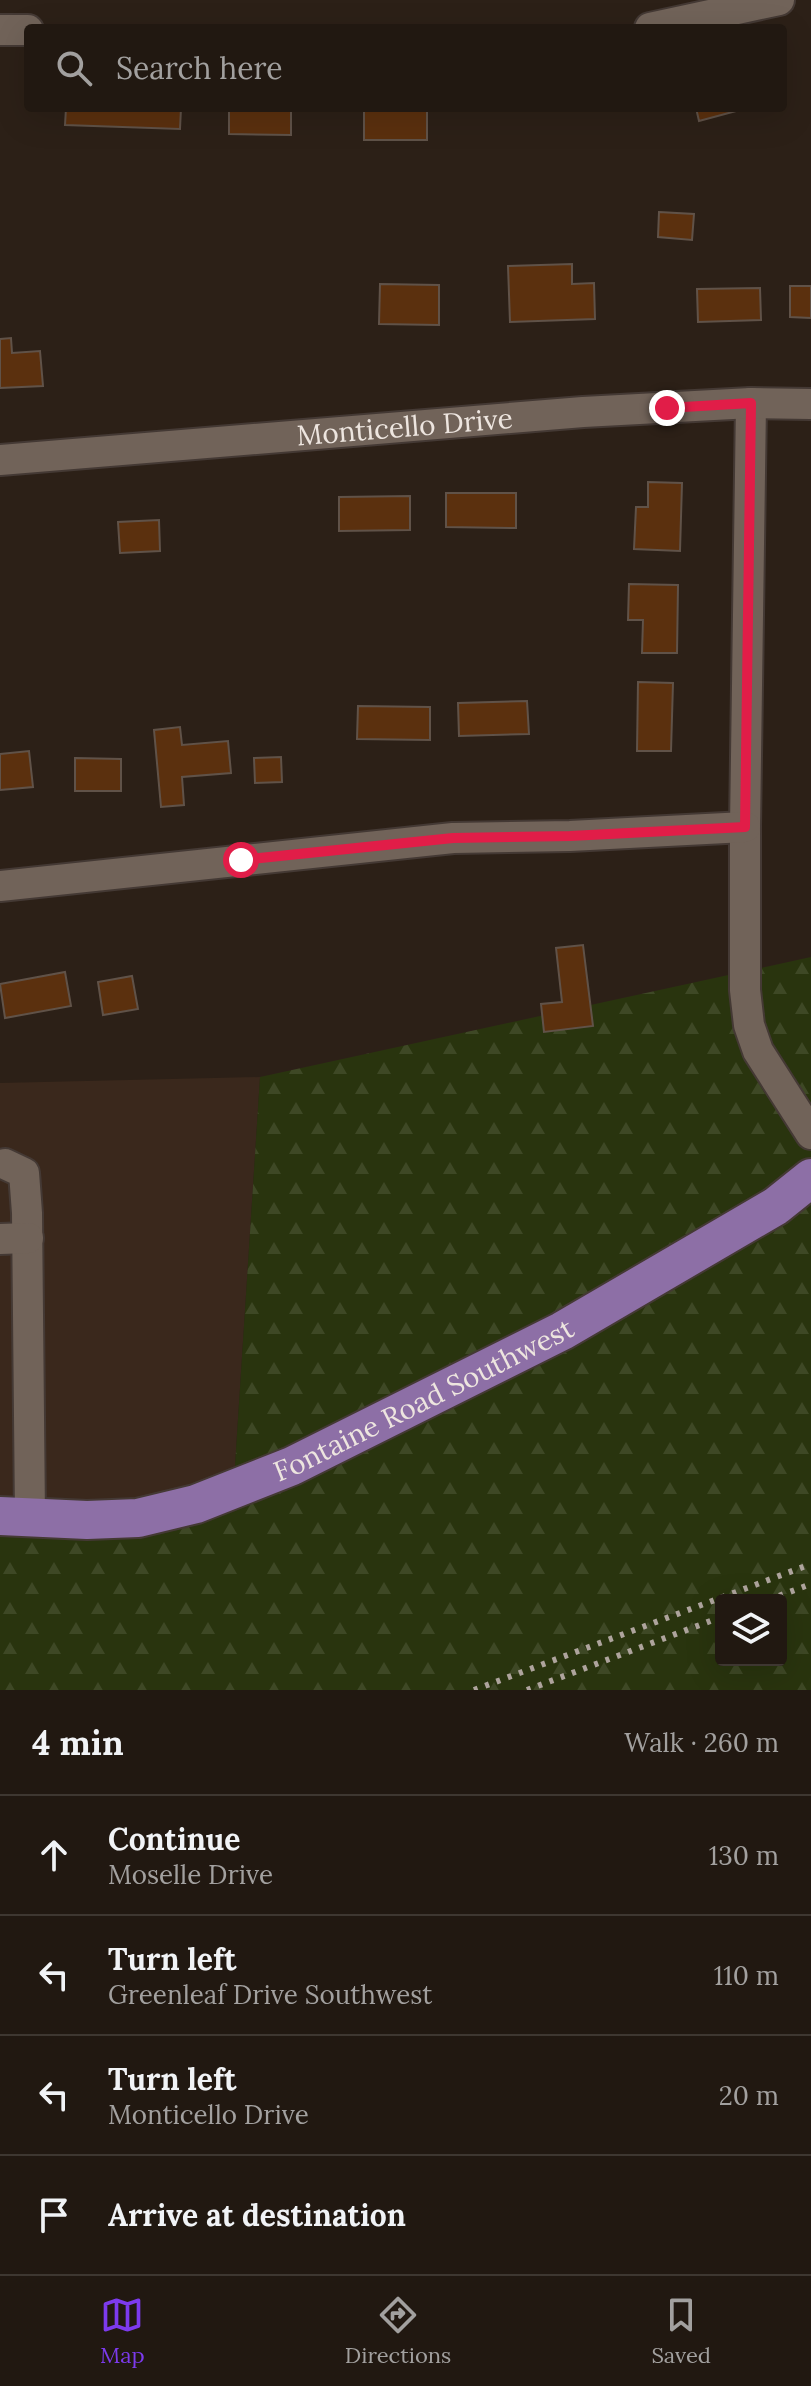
<!DOCTYPE html>
<meta charset="utf-8">
<style>
:root{--surface:#211811;--page:#29211a;--text:#f1f3f6;--muted:#a2a09f;--line:#3e3731;--accent:#7c3aed}
body{margin:0;font-family:Lora,serif;background:var(--page);color:var(--text)}
.controls{position:absolute;right:24px;bottom:24px;display:grid;overflow:hidden;border-radius:8px;box-shadow:0 8px 32px #0002}
.controls button{width:72px;height:72px;display:grid;place-items:center;padding:0;border:0;border-bottom:2px solid var(--line);background:var(--surface);color:var(--text);font:40px sans-serif}
.stop{position:absolute;width:24px;height:24px;margin:-18px;border:6px solid #e11d48;border-radius:50%;background:#fff}
.stop.end{background:#e11d48;border-color:#fff;box-shadow:0 2px 8px #0008}
.list{margin:0;padding:0;list-style:none}
h2{display:flex;justify-content:space-between;align-items:center;height:104px;margin:0;padding:0 32px;font-size:34px}
h2 small{font-size:26px;font-weight:400;color:var(--muted)}
.list li{display:grid;grid-template-columns:52px 1fr auto;gap:24px;align-items:center;box-sizing:border-box;height:120px;padding:0 32px;border-top:2px solid var(--line)}
.list b{display:block;font-size:30px;white-space:nowrap}
.list p{margin:0;font-size:26px;white-space:nowrap;color:var(--muted)}
.list em{font-size:26px;font-style:normal;color:var(--muted)}
.icon{flex:none;width:44px;height:44px;fill:none;stroke:currentColor;stroke-width:2;stroke-linecap:round;stroke-linejoin:round}
.map{position:relative;flex:none;width:811px;height:1690px;overflow:hidden}
.search{position:absolute;background:var(--surface);box-shadow:0 8px 32px #0002;left:24px;right:24px;top:24px;height:88px;display:flex;align-items:center;gap:20px;box-sizing:border-box;padding:0 28px;border-radius:8px;color:var(--muted);font-size:30px}
.sheet{height:584px;background:var(--surface)}
nav{display:flex;justify-content:space-around;align-items:center;box-sizing:border-box;height:112px;border-top:2px solid var(--line);background:var(--surface);font-size:22px;color:var(--muted)}
nav a{display:grid;justify-items:center;gap:4px}
nav .on{color:var(--accent)}
.map>svg:first-child{display:block}
.built{fill:#3a281c}
.forest{fill:url(#forest-firs);fill-rule:evenodd}
.building{fill:#5b300e;stroke:#605248;stroke-width:2}
.lines{fill:none;stroke-linecap:round;stroke-linejoin:round}
.minor-casing{stroke:#443934;stroke-width:34}
.major-casing{stroke:#443934;stroke-width:42}
.minor{stroke:#716359;stroke-width:30}
.major{stroke:#8d6fa6;stroke-width:38}
.rail{stroke:#aea49d;stroke-width:6;stroke-dasharray:4 8;stroke-linecap:butt}
.route{stroke:#e11d48;stroke-width:10}
.labels{text-anchor:middle;stroke-width:8;stroke-linejoin:round;paint-order:stroke}
.street-label{font-size:28px;fill:#ede5df;stroke:#2c2017}
</style>
<div class="map">
<svg width="811" height="1690" viewBox="0 0 811 1690">
<defs>
<pattern id="forest-firs" width="22" height="20" patternUnits="userSpaceOnUse" patternTransform="scale(2)"><rect width="22" height="20" fill="#29340e"/><path d="M5 1l3.5 6h-7zM16 11l3.5 6h-7z" fill="#3e4825"/></pattern>
</defs>
<rect width="100%" height="100%" fill="#2c2017"/>
<!-- built -->
<path class="built" d="M260 1077 234 1481 51 1518 0 1516V1083Z"/>
<!-- forest -->
<path class="forest" d="M811 957V1690H0V1516L51 1518 234 1481 260 1077ZM721 1600H781V1660H721Z"/>
<!-- building -->
<path class="building" d="M66 108H181L180 129 65 125Z
M229 108H291V135L229 134Z
M364 108H427V140H364Z
M696 108H740V110L699 121Z
M659 212 694 214 692 240 658 237Z
M572 264V284L594 283 595 319 510 322 508 266Z
M380 284 439 285V325L379 324Z
M790 286H811V318L790 317Z
M760 288 761 320 698 322 697 289Z
M11 338 12 353 40 351 43 386 0 388V339Z
M648 482 682 483 680 551 634 549 636 507H648Z
M446 493H516V528L446 527Z
M410 496V530L339 531V497Z
M159 520 160 551 120 553 118 522Z
M629 584 678 585 677 653H642L643 620H628Z
M638 682 673 683 671 751H637Z
M527 701 529 734 459 736 458 703Z
M358 706 430 707V740L357 739Z
M180 727 182 745 228 741 231 773 182 777 184 805 161 807 154 730Z
M29 751 33 787 0 790V754Z
M281 757 282 782 255 783 254 758Z
M75 758 121 759V791H75Z
M583 945 593 1026 544 1032 541 1004 562 1002 556 948Z
M65 972 71 1006 5 1018 0 984Z
M132 976 138 1009 103 1015 98 982Z"/>
<g class="lines">
<defs>
<g id="minor">
<path d="M650 28 779 0"/>
<path d="M0 30H28"/>
<path d="M751 403 745 827V990L749 1025 758 1051 811 1134"/>
<path id="s1" d="M0 460 583 412 751 403 811 404"/>
<path d="M0 886 453 838 570 836 745 827"/>
<path d="M5 1164 24 1173 27 1213 30 1517"/>
<path d="M0 1239 28 1238"/>
</g>
<g id="major">
<path id="s2" d="M0 1516 87 1520 138 1518 196 1504 292 1466 562 1331 776 1206 811 1178"/>
</g>
</defs>
<!-- minor casing -->
<use href="#minor" class="minor-casing"/>
<!-- major casing -->
<use href="#major" class="major-casing"/>
<!-- minor -->
<use href="#minor" class="minor"/>
<!-- major -->
<use href="#major" class="major"/>
<!-- rail -->
<path class="rail" d="M768 1600 811 1584
M474 1690 811 1564
M527 1690 721 1617"/>
</g>
<g class="lines">
<!-- route -->
<path class="route" d="M241 860 453 838 570 836 745 827 751 403 667 408"/>
</g>
<g class="labels">
<!-- street labels -->
<g class="street-label">
<text dy="10" stroke="none"><textPath href="#s1" startOffset="406">Monticello Drive</textPath></text>
<text dy="10" stroke="none"><textPath href="#s2" startOffset="448">Fontaine Road Southwest</textPath></text>
</g>
</g>
</svg>
<div class="controls">
<button><svg class="icon" aria-label="layers" viewBox="0 0 24 24"><path d="M12 4l9 5-9 5-9-5zM3 14l9 5 9-5"/></svg></button>
</div>
<div class="stop" style="left:241px;top:860px"></div>
<div class="stop end" style="left:667px;top:408px"></div>
<div class="search"><svg class="icon" aria-label="search" viewBox="0 0 24 24"><circle cx="10" cy="10" r="6"/><path d="M15 15l6 6"/></svg>Search here</div>
</div>
<section class="sheet">
<h2>4 min<small>Walk · 260 m</small></h2>
<ul class="list">
<li><svg class="icon" aria-label="ahead" viewBox="0 0 24 24"><path d="M12 20V5M6 11l6-6 6 6"/></svg><div><b>Continue</b><p>Moselle Drive</p></div><em>130 m</em></li>
<li><svg class="icon" aria-label="left" viewBox="0 0 24 24"><path d="M17 20v-9H6M10 6l-5 5 5 5"/></svg><div><b>Turn left</b><p>Greenleaf Drive Southwest</p></div><em>110 m</em></li>
<li><svg class="icon" aria-label="left" viewBox="0 0 24 24"><path d="M17 20v-9H6M10 6l-5 5 5 5"/></svg><div><b>Turn left</b><p>Monticello Drive</p></div><em>20 m</em></li>
<li><svg class="icon" aria-label="arrive" viewBox="0 0 24 24"><path d="M6 21V4h12l-3 4 3 4H6"/></svg><div><b>Arrive at destination</b></div></li>
</ul>
</section>
<nav>
<a class="on"><svg class="icon" aria-label="map" viewBox="0 0 24 24"><path d="M3 6l6-2 6 2 6-2v14l-6 2-6-2-6 2zM9 4v14M15 6v14"/></svg>Map</a>
<a><svg class="icon" aria-label="directions" viewBox="0 0 24 24"><path d="M12 3l9 9-9 9-9-9zM9 14v-3h6M13 9l2 2-2 2"/></svg>Directions</a>
<a><svg class="icon" aria-label="saved" viewBox="0 0 24 24"><path d="M7 4h10v16l-5-4-5 4z"/></svg>Saved</a>
</nav>
